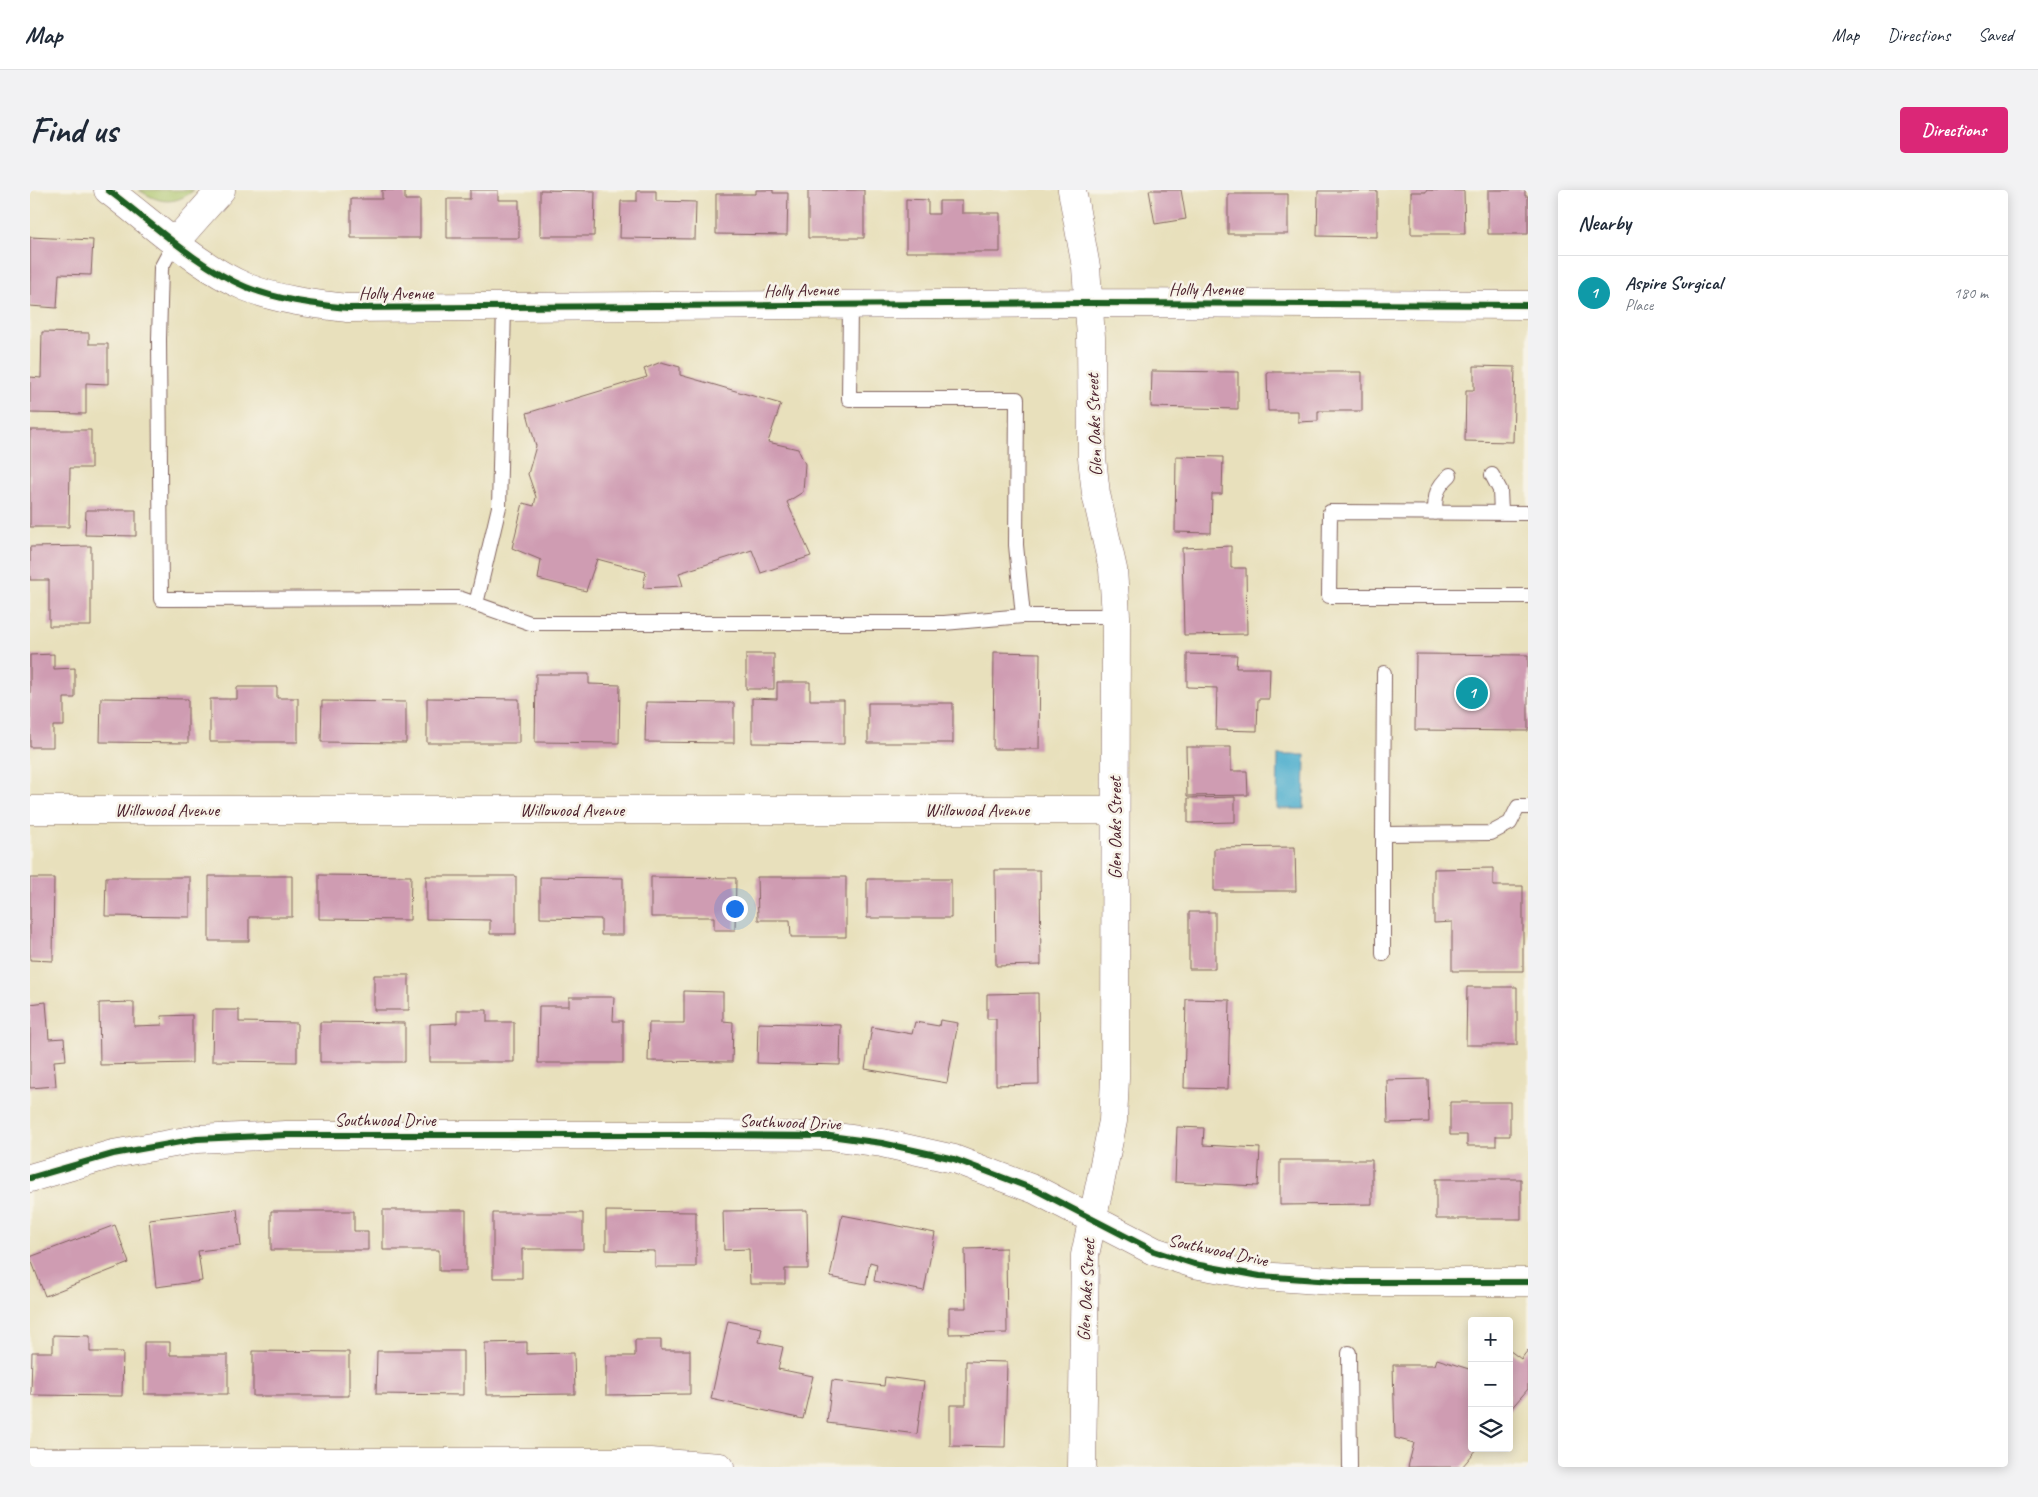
<!DOCTYPE html>
<meta charset="utf-8">
<style>
:root{--surface:#fff;--page:#f2f2f3;--text:#1f2937;--muted:#747a83;--line:#e0e1e3;--accent:#db2777}
body{margin:0;font-family:Caveat,sans-serif;background:var(--page);color:var(--text)}
.controls{position:absolute;right:15px;bottom:15px;display:grid;overflow:hidden;border-radius:5px;box-shadow:0 2px 12px #0003}
.controls button{width:45px;height:45px;display:grid;place-items:center;padding:0;border:0;border-bottom:1px solid var(--line);background:var(--surface);color:var(--text);font:25px sans-serif}
.you{position:absolute;left:704px;top:718px;width:18px;height:18px;margin:-12px;border:4px solid #fff;border-radius:50%;background:#1a73e8;box-shadow:0 0 0 8px #1a73e833}
.badge{display:grid;place-items:center;width:32px;height:32px;border-radius:50%;background:var(--accent);color:#fff;font-size:16px;font-weight:700}
.pin{position:absolute;translate:-50% -50%;border:2px solid #fff;box-shadow:0 1px 5px #0006}
.list{margin:0;padding:0;list-style:none}
h2{display:flex;justify-content:space-between;align-items:center;height:65px;margin:0;padding:0 20px;font-size:21px}
h2 small{font-size:16px;font-weight:400;color:var(--muted)}
.list li{display:grid;grid-template-columns:32px 1fr auto;gap:15px;align-items:center;box-sizing:border-box;height:75px;padding:0 20px;border-top:1px solid var(--line)}
.list b{display:block;font-size:19px;white-space:nowrap}
.list p{margin:0;font-size:16px;white-space:nowrap;color:var(--muted)}
.list em{font-size:16px;font-style:normal;color:var(--muted)}
.icon{flex:none;width:28px;height:28px;fill:none;stroke:currentColor;stroke-width:2;stroke-linecap:round;stroke-linejoin:round}
.map{position:relative;flex:none;width:1498px;height:1277px;overflow:hidden;border-radius:5px}
header{display:flex;align-items:center;gap:30px;box-sizing:border-box;height:70px;padding:0 25px;background:var(--surface);border-bottom:1px solid var(--line)}
header strong{font-size:24px}
nav{display:flex;gap:28px;margin-inline-start:auto;font-size:18px}
.intro{display:flex;align-items:center;justify-content:space-between;box-sizing:border-box;height:120px;padding:0 30px}
h1{margin:0;font-size:35px}
.button{padding:12px 22px;border-radius:5px;background:var(--accent);color:#fff;font-size:18px;font-weight:700}
main{display:flex;gap:30px;padding:0 30px}
aside{flex:1;background:var(--surface);border-radius:5px;box-shadow:0 2px 12px #0003}
.map>svg:first-child{display:block}
.green{fill:#abc469;stroke:#7a724a}
.water{fill:#50afce;stroke:#4d677c}
.building{fill:#cf9cb2}
.lines{fill:none;stroke-linecap:round;stroke-linejoin:round}
.service-casing{stroke:#81635e;stroke-width:16}
.minor-casing{stroke:#81635e;stroke-width:29}
.service{stroke:#fff;stroke-width:14}
.minor{stroke:#fff;stroke-width:28}
.cycleway-casing{stroke:#f7f3e8;stroke-width:9}
.cycleway{stroke:#1b5e20;stroke-width:6}
.labels{text-anchor:middle;stroke-width:5;stroke-linejoin:round;paint-order:stroke}
.street-label{font-size:18px;fill:#4a1f2b;stroke:#f7f3e8}
</style>
<header>
<strong>Map</strong>
<nav><a>Map</a><a>Directions</a><a>Saved</a></nav>
</header>
<div class="intro"><h1>Find us</h1><a class="button">Directions</a></div>
<main>
<div class="map">
<svg width="1498" height="1277" viewBox="0 0 1498 1277">
<rect width="100%" height="100%" fill="#f7f3e8"/>
<filter id="ink" filterUnits="userSpaceOnUse"><feTurbulence type="fractalNoise" baseFrequency=".02" numOctaves="2"/><feDisplacementMap in="SourceGraphic" scale="10" xChannelSelector="R" yChannelSelector="G"/><feConvolveMatrix kernelMatrix="1 2 1 2 8 2 1 2 1" color-interpolation-filters="sRGB"/></filter>
<filter id="wash" filterUnits="userSpaceOnUse"><feTurbulence type="fractalNoise" baseFrequency=".0096" numOctaves="4" result="noise"/><feDisplacementMap in="SourceGraphic" scale="20" xChannelSelector="R" yChannelSelector="G"/><feGaussianBlur stdDeviation="1.12" result="paint"/><feColorMatrix in="noise" values="0 0 0 0 0 0 0 0 0 0 0 0 0 0 0 0 0 1.4 0 .05"/><feComposite in="paint" operator="in"/></filter>
<g filter="url(#wash)">
<rect width="100%" height="100%" fill="#e8e0bc"/>
<!-- green -->
<path class="green" d="M109 0H164C144 16 129 13 109 0Z"/>
<!-- water -->
<path class="water" d="M1248 565H1275L1274 619H1247Z"/>
<g id="blocks">
<!-- building -->
<path class="building" d="M352 0H375V10H390V48H321V9H352Z
M440 0H468V10H489V48H417V9H440Z
M510 0 565 1 564 46H510Z
M726 0H743V3H758L757 45 686 44V4H726Z
M778 0H834V48H778Z
M1119 0H1151L1156 29 1125 34Z
M1396 0 1434 1 1435 44H1381V2H1396Z
M1458 0H1495V6H1498V44H1458Z
M607 1H626V11L666 12 665 49 590 48 591 11H607Z
M1288 1H1347V47L1287 46Z
M1198 4H1258V44H1198Z
M876 9 898 10V24H909V11H932V23H970V62H876Z
M0 47 63 50 61 85 29 84 27 118 0 116Z
M12 142 59 143V154H78V194L56 193V224L0 223V187L11 188Z
M631 172 650 177V185L751 214 738 252 768 259 775 274 773 302 757 312 781 366 731 383 722 360 649 383 653 396 613 398 616 382 567 369 556 401 508 389 511 370 482 358 493 313 504 316 506 307 498 284 506 256 497 223 617 187 614 179Z
M1444 176 1485 177 1483 252 1435 251 1436 200H1444Z
M1122 181 1208 182V219L1121 217Z
M1237 182H1332V221H1288V231L1268 232V221H1238Z
M0 240H61V278H40L39 337H0Z
M1146 266 1193 267 1192 304H1182L1181 343 1145 342Z
M56 320H106V346L55 345Z
M61 356V436H19V390H0V357Z
M1201 356V378H1216L1217 444 1154 445 1152 358Z
M964 462 1010 463 1009 559H963Z
M24 464V479L45 478V508H34V536H23V557H0V465Z
M716 464H744V499H716Z
M1157 464 1207 465 1206 478H1240L1239 509H1228L1227 541 1186 540 1187 498 1157 497Z
M1386 464 1498 465V541L1385 540Z
M506 484H559V494L590 495 589 553 505 552Z
M747 492H780V510H814V554L722 553V508L747 509Z
M207 497H247V508H268V552H180V509H207Z
M71 508 158 509V553L70 552Z
M397 508 489 509V553H397Z
M292 511 376 512V553L291 552Z
M616 512 704 513V553L615 552Z
M838 513H923V553H838Z
M1156 557H1201V581H1217L1218 605 1157 606Z
M1205 607V632L1158 633V608Z
M1265 657 1266 701H1184V658Z
M1463 678V696H1493V781H1422V732L1404 733V679Z
M965 680H1010L1011 775 966 776Z
M289 685 381 686 380 730 289 729Z
M179 686H262V727H219V751H179Z
M396 686H486V744H460V730L396 729Z
M76 687H160V727L75 726Z
M510 687 593 688V745H571V729L510 728Z
M621 687 706 688 705 740H684V727H621Z
M727 687H816V747H761L760 730H728Z
M0 688H24L23 771 0 770Z
M837 689H921V728H837Z
M1159 722H1185V779H1159Z
M344 785H379V820H344Z
M1437 797H1487V855H1436Z
M654 801 693 802V831L703 832 702 872 618 871 619 833H654Z
M1008 803 1009 894 966 895V829H957V804Z
M539 807H584L583 831H593V873H508L509 816H539Z
M1156 809 1200 810 1198 899 1154 898Z
M16 812 19 849 34 848 36 870 24 871 26 896 0 898V814Z
M104 812V836L132 835 131 826 162 825V873L70 875 69 813Z
M183 820H209V832L267 833V872L182 871Z
M427 820H457V832H484V872H400V834L427 833Z
M910 830 928 833 917 893 835 879 842 837 882 844 885 832 909 836Z
M290 832 375 833V872H290Z
M728 833 811 835 810 875 727 873Z
M1398 889 1399 932 1358 933 1357 890Z
M1420 912H1480V946H1466V956H1437V945H1420Z
M1147 937 1174 938 1173 955 1230 958 1228 996 1145 992Z
M1250 970H1342V1014L1250 1015Z
M1406 989H1491V1029H1406Z
M207 1019 211 1056 168 1061 172 1091 126 1097 119 1029Z
M353 1020H436V1081H409V1060H353Z
M777 1020 778 1079H755V1094H720L719 1059 694 1060 693 1021Z
M241 1021H324V1041H338V1060H241Z
M576 1021 666 1022V1077H625V1061L576 1060Z
M463 1023H553V1059H492V1088H463Z
M812 1025 905 1043 894 1101 844 1091 847 1074 840 1072 836 1094 800 1087Z
M85 1035 99 1073 15 1106 0 1067Z
M976 1058 977 1143 919 1144V1118H936L935 1059Z
M698 1131 732 1138 729 1152 753 1157 748 1179 783 1186 773 1229 681 1209Z
M23 1145 60 1146V1162H93L92 1206 1 1205 2 1162H23Z
M605 1150H631V1160H660V1204L576 1205V1166H605Z
M114 1152H140V1165H198V1204H114Z
M497 1152V1164L544 1163 545 1204 456 1205 455 1153Z
M1479 1160 1491 1169 1498 1160V1199L1479 1221Z
M223 1161 319 1162V1206H223Z
M347 1161H433V1205L346 1204Z
M1407 1169 1442 1180V1258H1448L1432 1277H1378L1384 1253 1365 1248 1363 1175H1405Z
M936 1171 977 1172 975 1257 920 1256V1215H936Z
M855 1187 894 1192 887 1244 797 1233 802 1190 854 1196Z"/>
</g>
</g>
<g filter="url(#ink)">
<use href="#blocks" fill-opacity="0" stroke="#81635e" stroke-width="1"/>
<g class="lines">
<defs>
<path id="service" d="M145 52 131 78 129 149 131 409 429 408 500 433H914L993 426H1086
M820 115 819 209H987L986 355 993 426
M1462 285 1470 300 1471 323
M1405 323C1405 305 1406 298 1420 285
M1498 323 1300 322 1299 406H1498
M446 414 469 317 474 117
M1354 483 1353 644 1461 643 1480 633 1488 617H1498
M1353 644V764
M1319 1163 1320 1277"/>
<path id="minor" d="M78 0C121 32 166 76 216 97 248 110 283 114 317 118L1058 113 1498 115
M1042 0 1056 77 1061 147 1062 268 1066 304 1083 379 1086 426 1085 888 1083 931 1055 1065 1052 1277
M145 52 191 0
M0 620H1085
M0 988 83 964 167 949 256 945H670L800 946 852 953 924 969 1006 1000 1124 1061 1164 1074 1230 1086 1317 1092H1498
M0 1272H620L690 1277"/>
</defs>
<!-- service casing -->
<use href="#service" class="service-casing"/>
<!-- minor casing -->
<use href="#minor" class="minor-casing"/>
<!-- service -->
<use href="#service" class="service"/>
<!-- minor -->
<use href="#minor" class="minor"/>
<defs>
<path id="cycleway" d="M78 0C121 32 166 76 216 97 248 110 283 114 317 118L1058 113 1498 115
M0 988 83 964 167 949 256 945H670L800 946 852 953 924 969 1006 1000 1124 1061 1164 1074 1230 1086 1317 1092H1498"/>
</defs>
<!-- cycleway casing -->
<use href="#cycleway" class="cycleway-casing"/>
<!-- cycleway -->
<use href="#cycleway" class="cycleway"/>
</g>
</g>
<g class="labels">
<!-- street labels -->
<g class="street-label">
<text x="1176" y="105">Holly Avenue</text>
<text transform="translate(771 100) rotate(-1)" y="6">Holly Avenue</text>
<text x="366" y="109">Holly Avenue</text>
<text transform="translate(1064 235) rotate(-92)" y="6">Glen Oaks Street</text>
<text x="137" y="626">Willowood Avenue</text>
<text x="542" y="626">Willowood Avenue</text>
<text x="947" y="626">Willowood Avenue</text>
<text transform="translate(1085 638) rotate(-90)" y="6">Glen Oaks Street</text>
<text x="355" y="936">Southwood Drive</text>
<text transform="translate(760 932) rotate(2)" y="6">Southwood Drive</text>
<text transform="translate(1188 1060) rotate(12)" y="6">Southwood Drive</text>
<text transform="translate(1056 1100) rotate(-87)" y="6">Glen Oaks Street</text>
</g>
</g>
</svg>
<div class="controls">
<button>+</button>
<button>−</button>
<button><svg class="icon" aria-label="layers" viewBox="0 0 24 24"><path d="M12 4l9 5-9 5-9-5zM3 14l9 5 9-5"/></svg></button>
</div>
<div class="you"></div>
<div class="pin badge" style="left:1442px;top:503px;background:#0f9aa8">1</div>
</div>
<aside>
<h2>Nearby<small></small></h2>
<ul class="list">
<li><span class="badge" style="background:#0f9aa8">1</span><div><b>Aspire Surgical</b><p>Place</p></div><em>180 m</em></li>
</ul>
</aside>
</main>
